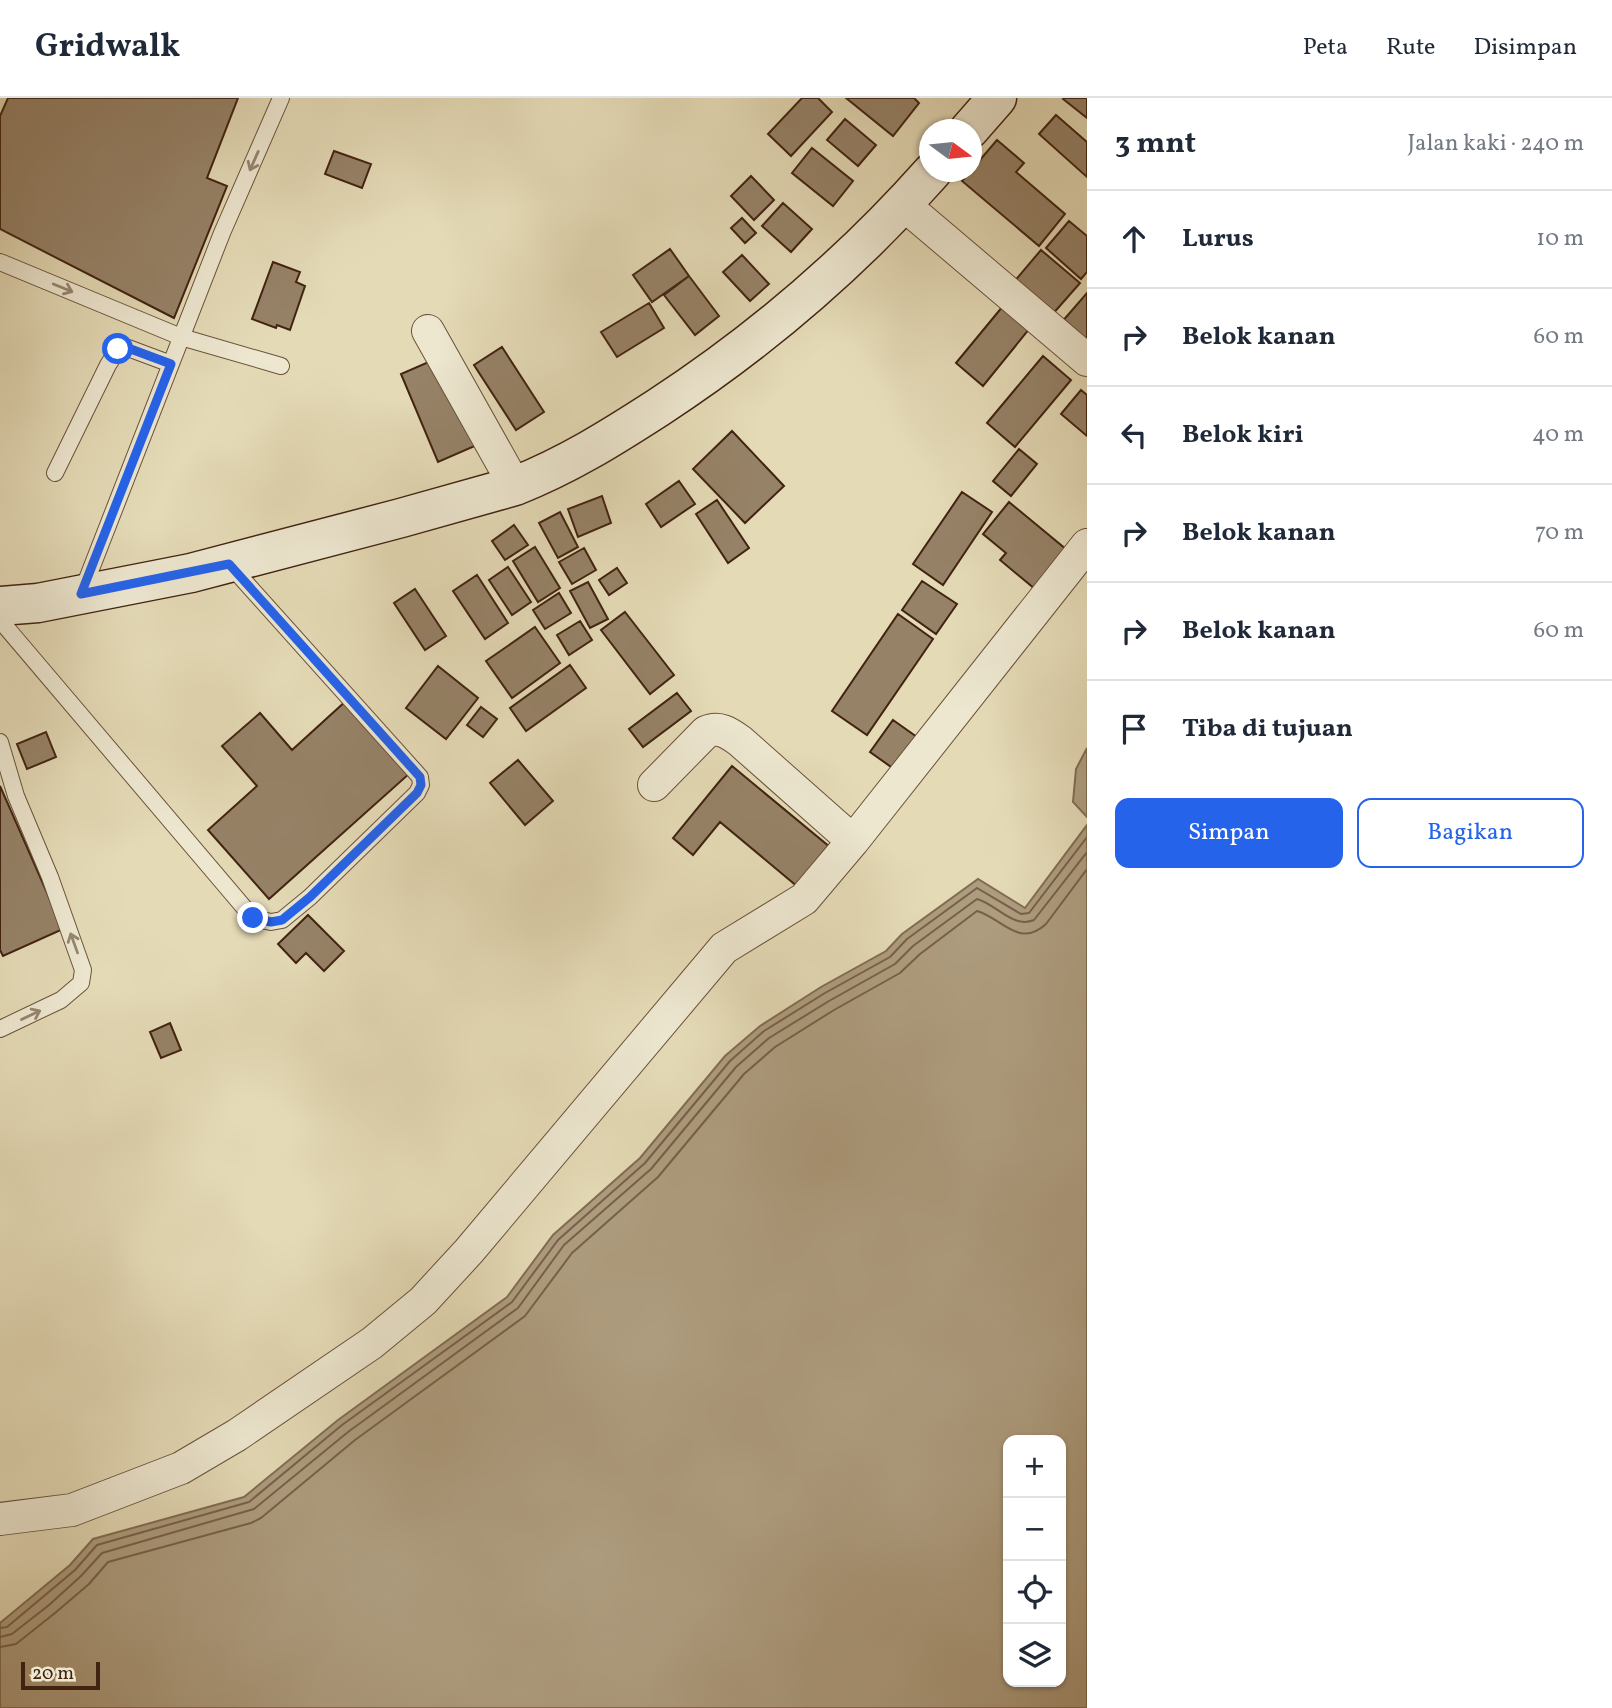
<!DOCTYPE html>
<html lang="id">
<meta charset="utf-8">
<style>
:root{--surface:#fff;--page:#f2f2f3;--text:#1f2937;--muted:#747a83;--line:#e0e1e3;--accent:#2563eb}
body{margin:0;font-family:Vollkorn,serif;background:var(--page);color:var(--text)}
.controls{position:absolute;right:21px;bottom:21px;display:grid;overflow:hidden;border-radius:14px;box-shadow:0 2px 5px #0004}
.controls button{width:63px;height:63px;display:grid;place-items:center;padding:0;border:0;border-bottom:2px solid var(--line);background:var(--surface);color:var(--text);font:35px sans-serif}
.compass{position:absolute;left:919px;top:21px;width:63px;height:63px;border-radius:50%;background:var(--surface);box-shadow:0 2px 5px #0004;rotate:105deg}
.scale{position:absolute;left:21px;bottom:18px;width:79px;box-sizing:border-box;padding-left:7px;border:4px solid #412311;border-top:0;font-size:19px;line-height:24px;white-space:nowrap;color:#412311;-webkit-text-stroke:5px #ede7d0;paint-order:stroke}
.stop{position:absolute;width:21px;height:21px;margin:-16px;border:5px solid #2563eb;border-radius:50%;background:#fff}
.stop.end{background:#2563eb;border-color:#fff;box-shadow:0 2px 7px #0008}
.list{margin:0;padding:0;list-style:none}
h2{display:flex;justify-content:space-between;align-items:center;height:91px;margin:0;padding:0 28px;font-size:30px}
h2 small{font-size:23px;font-weight:400;color:var(--muted)}
.list li{display:grid;grid-template-columns:46px 1fr auto;gap:21px;align-items:center;box-sizing:border-box;height:98px;padding:0 28px;border-top:2px solid var(--line)}
.list b{display:block;font-size:26px;white-space:nowrap}
.list em{font-size:23px;font-style:normal;color:var(--muted)}
.actions{display:flex;gap:14px;padding:21px 28px}
.actions a{flex:1;padding:16px 0;border:2px solid var(--accent);border-radius:14px;text-align:center;font-size:24px;color:var(--accent)}
.actions .main{background:var(--accent);color:#fff}
.icon{flex:none;width:38px;height:38px;fill:none;stroke:currentColor;stroke-width:2;stroke-linecap:round;stroke-linejoin:round}
.map{position:relative;flex:none;width:1087px;height:1610px;overflow:hidden}
header{display:flex;align-items:center;gap:42px;box-sizing:border-box;height:98px;padding:0 35px;background:var(--surface);border-bottom:2px solid var(--line)}
header strong{font-size:33px}
nav{display:flex;gap:38px;margin-inline-start:auto;font-size:24px}
main{display:flex}
aside{flex:1;background:var(--surface)}
.map>svg:first-child{display:block}
.water{fill:#ad9c7e;stroke:#826c52;stroke-width:2;fill-rule:evenodd}
.lines{fill:none;stroke-linecap:round;stroke-linejoin:round}
.shore{stroke:#776048;stroke-width:2}
.building{fill:#968267;stroke:#412311;stroke-width:2}
.lane-casing{stroke:#6a513a;stroke-width:18}
.street-casing{stroke:#6a513a;stroke-width:34}
.secondary-casing{stroke:#412311;stroke-width:41}
.lane{stroke:#ede7d0;stroke-width:16}
.street{stroke:#ede7d0;stroke-width:32}
.secondary{stroke:#ede7d0;stroke-width:38}
.oneway{stroke:#978570}
.route{stroke:#2563eb;stroke-width:9}
</style>
<header>
<strong>Gridwalk</strong>
<nav><a>Peta</a><a>Rute</a><a>Disimpan</a></nav>
</header>
<main>
<div class="map">
<svg width="1087" height="1610" viewBox="0 0 1087 1610">
<rect width="100%" height="100%" fill="#e4dab6"/>
<filter id="stains"><feTurbulence type="fractalNoise" baseFrequency=".00286" numOctaves="4"/><feColorMatrix values="0 0 0 0 .2 0 0 0 0 .09 0 0 0 0 .02 0 0 0 .5 -.17"/></filter>
<radialGradient id="worn" r=".72"><stop offset=".6" stop-color="#630" stop-opacity="0"/><stop offset="1" stop-color="#630" stop-opacity=".3"/></radialGradient>
<!-- water -->
<path class="water" d="M1087 650V719L1073 704 1076 671Z
M1087 727V1610H0V1525L70 1467 93 1441 244 1399 338 1322 507 1199 553 1137 640 1060 725 958 760 928 821 889 886 853 902 836 978 781 1025 810ZM1008 1342H1061V1584H1008Z"/>
<g class="lines">
<!-- shore -->
<path class="shore" d="M0 1530 7 1529 75 1472 97 1447 249 1404 342 1327 512 1204 558 1142 645 1065 730 963 764 933 825 895 890 859 907 841 977 790 1021 816 1029 815 1087 739
M0 1539 12 1536 49 1507 81 1478 102 1455 254 1411 348 1334 518 1210 564 1147 651 1071 736 969 769 940 829 903 895 866 913 848 977 801C996 806 1013 831 1034 822L1087 754
M0 1549 16 1546 55 1515 89 1486 108 1464 251 1425 261 1420 355 1342 525 1218 572 1155 658 1079 744 976 775 949 834 912 900 875 920 856 977 813C1002 820 1019 851 1046 826L1087 771"/>
</g>
<!-- building -->
<path class="building" d="M8 0H238L207 80 227 88 174 220 0 131V18Z
M802 0H818L832 14 791 58 768 36Z
M846 0H914L919 5 893 38Z
M1087 0V20L1063 1 1064 0Z
M1056 17 1087 44V79L1039 36Z
M845 21 876 47 858 68 827 42Z
M997 42 1024 65 1016 74 1065 116 1039 148 962 83Z
M812 50 853 83 833 108 792 75Z
M334 53 371 66 362 90 325 76Z
M751 78 774 102 754 122 731 98Z
M783 105 812 131 791 154 762 128Z
M742 120 756 135 745 145 731 130Z
M1069 123 1087 138V174L1081 181 1046 150Z
M670 151 689 178 652 204 633 177Z
M1041 152 1080 185 1051 218 1013 185Z
M742 157 769 186 750 203 723 174Z
M273 164 300 174 296 184 305 188 290 232 277 227 276 230 252 221Z
M689 178 719 218 695 237 664 197Z
M1087 195V247L1061 225Z
M649 205 664 230 617 259 601 234Z
M1003 208 1030 230 983 288 956 265Z
M502 249 544 314 516 332 474 267Z
M1043 258 1071 282 1015 349 987 325Z
M440 259 477 347 438 364 401 276Z
M1081 292 1087 297V338L1061 316Z
M732 333 784 388 745 425 693 371Z
M1019 351 1037 366 1011 398 993 383Z
M679 383 695 406 661 429 646 406Z
M962 394 992 414 943 487 913 466Z
M602 398 611 425 578 439 568 411Z
M717 402 749 450 728 465 696 416Z
M1009 404 1073 457 1041 496 1000 462 1006 455 983 436Z
M560 414 578 449 558 460 539 425Z
M514 427 528 447 505 462 492 443Z
M535 449 560 490 538 504 513 463Z
M584 450 596 472 572 486 559 464Z
M508 469 531 504 512 517 489 482Z
M617 470 627 485 609 497 599 482Z
M477 477 508 525 485 541 453 493Z
M922 483 957 506 936 536 902 512Z
M588 484 608 521 590 530 570 493Z
M415 491 446 538 425 552 394 505Z
M559 495 571 515 545 531 533 512Z
M625 514 674 577 650 596 601 532Z
M898 516 933 541 867 637 832 613Z
M580 523 592 542 569 557 557 537Z
M535 529 560 565 512 600 486 563Z
M570 567 586 590 526 633 510 610Z
M438 568 478 600 446 641 406 610Z
M677 595 691 613 643 649 629 631Z
M347 602 410 675 269 801 208 732 257 688 222 648 260 615 292 652Z
M481 609 497 621 483 639 467 627Z
M893 622 924 644 901 676 870 654Z
M46 634 56 659 27 671 17 646Z
M518 662 553 703 525 727 490 685Z
M732 668 831 750 798 789 720 724 693 757 673 740Z
M0 688 63 831 3 858 0 852Z
M308 817 344 853 324 873 306 855 296 865 278 846Z
M170 925 181 952 161 960 150 934Z"/>
<g class="lines">
<defs>
<path id="lane" d="M0 164 181 239 281 268
M55 375 108 267 118 251 128 250 171 266
M82 494 222 135 281 0
M0 522 253 820 271 824 282 822 310 799 417 695 421 687 420 679 229 466
M0 644 16 698 50 779 83 872 81 885 61 902 0 931"/>
<path id="street" d="M903 106 1087 262
M428 233 515 388
M654 687 706 634C719 628 729 635 740 643L853 743
M0 1421 72 1412 181 1370 237 1337 372 1245 423 1203 469 1153 724 850 804 801 853 743 1087 447"/>
<path id="secondary" d="M969 32 997 0
M0 508 38 505 191 475 401 420 515 388C568 367 611 340 659 309 760 243 852 164 932 74"/>
</defs>
<!-- lane casing -->
<use href="#lane" class="lane-casing"/>
<!-- street casing -->
<use href="#street" class="street-casing"/>
<!-- secondary casing -->
<use href="#secondary" class="secondary-casing"/>
<!-- lane -->
<use href="#lane" class="lane"/>
<!-- street -->
<use href="#street" class="street"/>
<!-- secondary -->
<use href="#secondary" class="secondary"/>
</g>
<!-- one-way arrows -->
<defs><path id="oneway-shaft" d="M-6 0H5M1.5-3L5.5 0L1.5 3" fill="none" stroke-width="1.6" stroke-linecap="round" stroke-linejoin="round" transform="scale(1.75)"/></defs>
<g class="oneway">
<use href="#oneway-shaft" transform="translate(254 63) rotate(114)"/>
<use href="#oneway-shaft" transform="translate(63 190) rotate(22)"/>
<use href="#oneway-shaft" transform="translate(74 845) rotate(-110)"/>
<use href="#oneway-shaft" transform="translate(31 917) rotate(-25)"/>
</g>
<g class="lines">
<!-- route -->
<path class="route" d="M118 251 128 250 171 266 81 496 229 466 420 679 421 687 417 695 310 799 282 822 271 824 253 820"/>
</g>
<rect width="100%" height="100%" filter="url(#stains)"/>
<rect width="100%" height="100%" fill="url(#worn)"/>
</svg>
<div class="controls">
<button>+</button>
<button>−</button>
<button><svg class="icon" aria-label="locate" viewBox="0 0 24 24"><circle cx="12" cy="12" r="6"/><path d="M12 2v4M12 18v4M2 12h4M18 12h4"/></svg></button>
<button><svg class="icon" aria-label="layers" viewBox="0 0 24 24"><path d="M12 4l9 5-9 5-9-5zM3 14l9 5 9-5"/></svg></button>
</div>
<svg class="compass" viewBox="-18 -18 36 36"><path d="M0-13l5 13h-10z" fill="#e53935"/><path d="M0 13l5-13h-10z" fill="#747a83"/></svg>
<div class="scale">20 m</div>
<div class="stop" style="left:118px;top:251px"></div>
<div class="stop end" style="left:253px;top:820px"></div>
</div>
<aside>
<h2>3 mnt<small>Jalan kaki · 240 m</small></h2>
<ul class="list">
<li><svg class="icon" aria-label="ahead" viewBox="0 0 24 24"><path d="M12 20V5M6 11l6-6 6 6"/></svg><div><b>Lurus</b></div><em>10 m</em></li>
<li><svg class="icon" aria-label="right" viewBox="0 0 24 24"><path d="M7 20v-9h11M14 6l5 5-5 5"/></svg><div><b>Belok kanan</b></div><em>60 m</em></li>
<li><svg class="icon" aria-label="left" viewBox="0 0 24 24"><path d="M17 20v-9H6M10 6l-5 5 5 5"/></svg><div><b>Belok kiri</b></div><em>40 m</em></li>
<li><svg class="icon" aria-label="right" viewBox="0 0 24 24"><path d="M7 20v-9h11M14 6l5 5-5 5"/></svg><div><b>Belok kanan</b></div><em>70 m</em></li>
<li><svg class="icon" aria-label="right" viewBox="0 0 24 24"><path d="M7 20v-9h11M14 6l5 5-5 5"/></svg><div><b>Belok kanan</b></div><em>60 m</em></li>
<li><svg class="icon" aria-label="arrive" viewBox="0 0 24 24"><path d="M6 21V4h12l-3 4 3 4H6"/></svg><div><b>Tiba di tujuan</b></div></li>
</ul>
<div class="actions"><a class="main">Simpan</a><a>Bagikan</a></div>
</aside>
</main>
